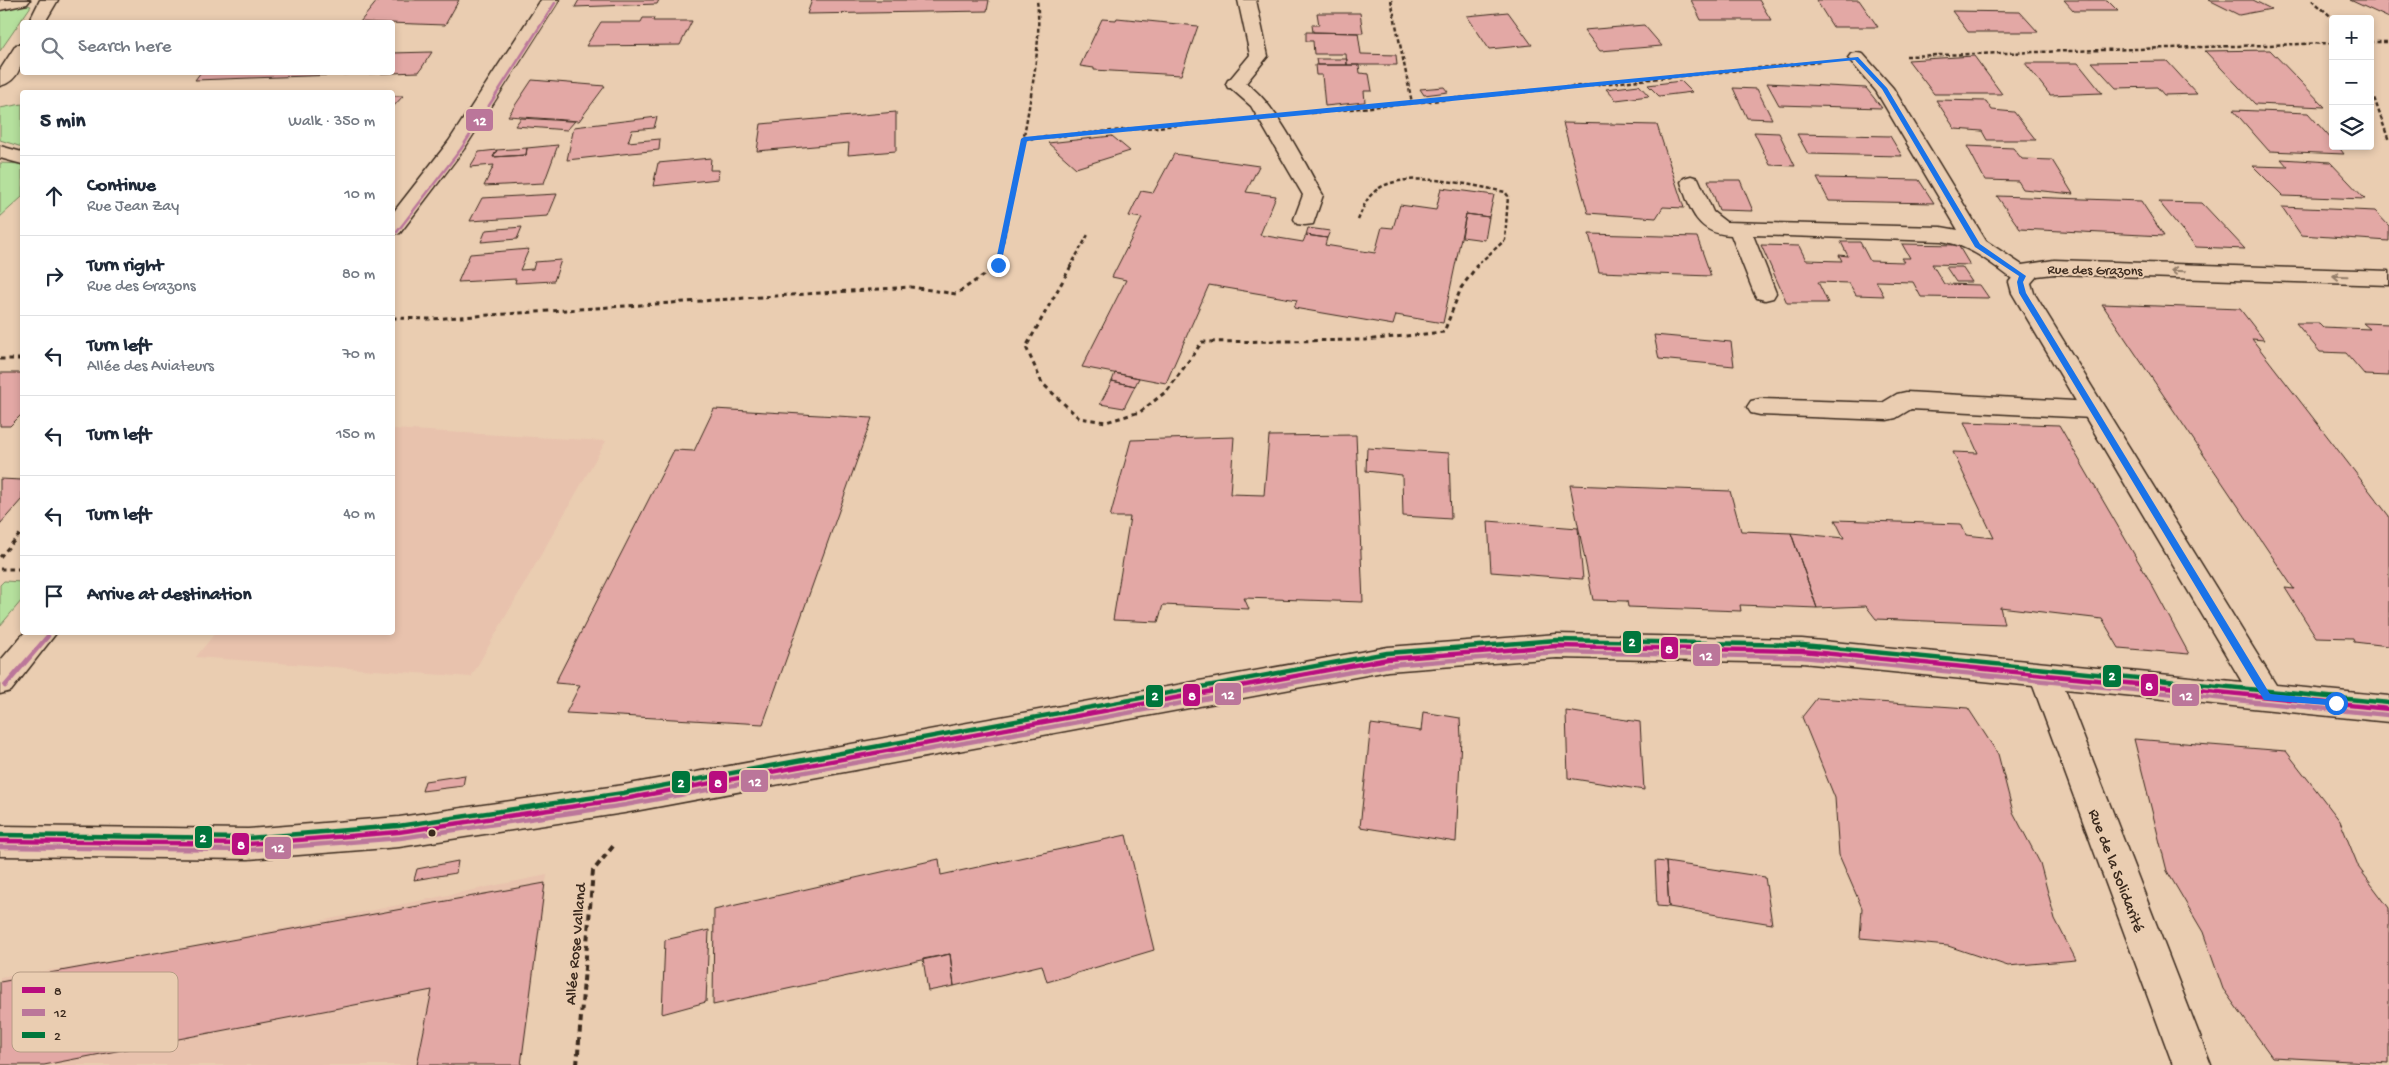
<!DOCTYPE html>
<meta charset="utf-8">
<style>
:root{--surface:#fff;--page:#f6f6f7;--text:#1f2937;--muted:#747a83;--line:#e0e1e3}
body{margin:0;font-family:"Gochi Hand",sans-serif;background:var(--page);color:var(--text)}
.controls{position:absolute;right:15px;top:15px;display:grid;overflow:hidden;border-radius:5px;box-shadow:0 2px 8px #0003}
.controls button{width:45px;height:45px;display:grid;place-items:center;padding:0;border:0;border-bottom:1px solid var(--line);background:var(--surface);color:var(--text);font:25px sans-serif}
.stop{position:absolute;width:15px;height:15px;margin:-11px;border:4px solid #1a73e8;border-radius:50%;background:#fff}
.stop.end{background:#1a73e8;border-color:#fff;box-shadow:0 1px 5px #0008}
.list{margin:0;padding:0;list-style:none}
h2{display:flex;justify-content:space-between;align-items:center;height:65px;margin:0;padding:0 20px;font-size:21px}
h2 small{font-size:16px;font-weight:400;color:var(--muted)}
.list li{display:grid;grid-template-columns:32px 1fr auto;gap:15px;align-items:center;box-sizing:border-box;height:80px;padding:0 20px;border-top:1px solid var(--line)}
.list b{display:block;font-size:19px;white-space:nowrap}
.list p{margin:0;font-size:16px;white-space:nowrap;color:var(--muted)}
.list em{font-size:16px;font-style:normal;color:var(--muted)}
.icon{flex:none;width:28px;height:28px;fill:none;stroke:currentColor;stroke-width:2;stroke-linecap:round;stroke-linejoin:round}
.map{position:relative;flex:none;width:2389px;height:1065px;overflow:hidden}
.search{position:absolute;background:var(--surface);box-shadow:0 2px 8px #0003;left:20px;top:20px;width:375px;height:55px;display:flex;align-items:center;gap:12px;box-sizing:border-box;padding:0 18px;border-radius:5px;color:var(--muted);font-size:19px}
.panel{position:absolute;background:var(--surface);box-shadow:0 2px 8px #0003;left:20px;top:90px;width:375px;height:545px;border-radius:5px}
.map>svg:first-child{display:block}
.built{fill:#e8c2ad}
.green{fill:#b5e09d;stroke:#78855e}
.building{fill:#e3a8a5;stroke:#3b2a1e}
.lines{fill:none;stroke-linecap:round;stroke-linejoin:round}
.lane-casing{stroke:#3b2a1e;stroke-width:3}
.street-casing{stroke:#3b2a1e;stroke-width:3}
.path-far2{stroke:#3b2a1e;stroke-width:2.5;stroke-dasharray:4 2.5;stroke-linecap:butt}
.path-far1{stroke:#3b2a1e;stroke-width:3;stroke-dasharray:4.5 4;stroke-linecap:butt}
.path{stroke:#3b2a1e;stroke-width:4;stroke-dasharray:6 4.5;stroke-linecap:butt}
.lane{fill:#eacdb1;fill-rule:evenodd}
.street{fill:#eacdb1;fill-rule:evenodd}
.bus-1-casing{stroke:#eacdb1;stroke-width:8}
.bus-2-far1-casing{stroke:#eacdb1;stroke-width:5}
.bus-2-casing{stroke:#eacdb1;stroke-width:8}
.bus-3-casing{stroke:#eacdb1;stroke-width:8}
.bus-1{stroke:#b80d7f;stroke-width:4.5}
.bus-2-far1{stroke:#bb769a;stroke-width:2.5}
.bus-2{stroke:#bb769a;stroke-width:4.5}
.bus-3{stroke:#00763c;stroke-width:4.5}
.oneway{stroke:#927c68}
.route{fill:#1a73e8}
.bus-dot{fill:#3b2a1e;stroke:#eacdb1;stroke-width:2}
.labels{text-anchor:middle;stroke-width:4;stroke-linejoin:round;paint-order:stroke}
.street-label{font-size:14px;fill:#3b2a1e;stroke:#eacdb1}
.near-street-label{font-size:16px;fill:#3b2a1e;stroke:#eacdb1}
.key{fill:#eacdb1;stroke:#b69c85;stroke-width:1}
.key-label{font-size:14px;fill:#3b2a1e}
.line-badge{stroke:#eacdb1;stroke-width:2}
.badge-label{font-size:14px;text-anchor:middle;font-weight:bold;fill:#fff}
</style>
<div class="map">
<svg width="2389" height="1065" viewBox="0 0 2389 1065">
<rect width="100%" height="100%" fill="#eacdb1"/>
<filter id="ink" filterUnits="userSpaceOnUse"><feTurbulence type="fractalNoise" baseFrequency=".02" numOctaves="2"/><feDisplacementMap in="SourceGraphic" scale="10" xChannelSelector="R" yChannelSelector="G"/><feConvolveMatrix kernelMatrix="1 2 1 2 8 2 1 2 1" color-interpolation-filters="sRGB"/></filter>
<g filter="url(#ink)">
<!-- built -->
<path class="built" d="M393 429 606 441 471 677 196 657 215 633 392 632Z
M547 875 522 1065H0V977L127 960Z"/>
<!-- green -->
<path class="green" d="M20 4 31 6 0 51V8Z
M22 104V147L0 140V108Z
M0 163 22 164V197L0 217Z
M4 581 22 582V600L0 626V585Z"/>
<!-- building -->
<path class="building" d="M378 0H459L445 25 360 22Z
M579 0H659L657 4 575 7Z
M812 0H989L987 11 807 14Z
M1691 0H1759L1771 20H1701Z
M1816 0H1859L1878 27H1833Z
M2064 0H2107L2118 11H2074Z
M2209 0H2253L2271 9 2239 15Z
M2350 0H2389V18Z
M1952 11 2020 12 2038 32H1968Z
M1508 12 1532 45 1489 49 1467 16Z
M1317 13H1360L1363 33 1313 32 1312 25H1319Z
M643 18H654L653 21H692L680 45 586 46 601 22H641Z
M1117 18 1198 26 1181 75 1094 70V68L1080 66 1102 19 1116 20Z
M1644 25 1662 46 1600 51 1584 30Z
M1306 32 1358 33 1361 54 1396 55 1397 65H1347L1346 54H1314L1313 41H1306Z
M2270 50 2325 107 2255 104 2205 51Z
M432 52 419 72 195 80 201 72H392V53Z
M1974 56 2002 94H1934L1908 60Z
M1316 59H1347V65H1317Z
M2167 61 2197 94 2164 95 2157 87 2116 88 2092 62Z
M2025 63H2078L2102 93 2050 95Z
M1315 65H1359L1360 73 1369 74 1372 91H1364L1365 102 1325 106 1322 75H1316Z
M532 80 605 86 579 121 508 116Z
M1681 81 1692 92 1659 96 1648 85Z
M1767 83 1866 88 1882 108 1779 105Z
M1639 85 1649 96 1616 100 1606 89Z
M1444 87 1448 92 1424 95 1420 89Z
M1733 88 1757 89 1772 119 1747 118Z
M392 96H403L392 108Z
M1936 100 1986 101 1992 110 2014 112 2036 140H1987L1982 131 1955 129Z
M2233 110 2308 113 2333 141V146H2338L2344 154 2269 151Z
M896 112V151L848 155 849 143 757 151 761 124Z
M657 117 654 128 632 130 628 142 660 139 659 150 567 160 574 127Z
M521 118 569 121H575L567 130 515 126Z
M1563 123 1657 125 1684 208 1663 207 1656 218 1588 213Z
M1754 132 1779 133 1795 166 1770 165Z
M1797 134 1890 136 1902 156 1808 154Z
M1112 136 1130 151 1076 168 1048 143Z
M558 145 544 183 484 186 494 165 470 167 479 152 497 150 493 157 526 155 527 148Z
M1967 146 2013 148 2022 159 2052 160 2073 194 2023 189 2018 181 1985 180Z
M527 148 526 155 493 157 497 150Z
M1174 154 1259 166 1246 192 1276 196 1260 235 1303 242 1306 235 1327 238 1325 245 1375 253 1382 227 1393 228 1400 205 1436 210 1441 188 1494 195 1489 217 1466 214 1443 323 1396 315 1393 325 1294 308 1297 300 1209 285 1166 383 1082 367 1126 280 1112 277 1142 218 1129 216 1141 191 1153 193Z
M711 158 710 170H719L718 179 653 186 658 163Z
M2281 159 2330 162 2365 199 2283 196 2253 166 2288 167Z
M1817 178 1919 180 1934 203 1829 201Z
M1708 180H1740L1753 211 1719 210Z
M557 194 548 216 470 221 482 198Z
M1997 196 2141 201 2164 236 2020 229Z
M2159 202 2202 203 2245 249 2196 247Z
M2282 207 2375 211 2389 226V241L2301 235Z
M1466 214 1489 217 1485 240 1462 237Z
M522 227 517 239 481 242 486 230Z
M1308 228 1330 231 1327 238 1306 235Z
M1589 234 1697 237 1711 276 1599 272Z
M1841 242H1860L1870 261 1904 262 1901 258H1910L1902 244 1958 245 1970 265 1932 264 1944 284 1980 285 1989 298 1921 297 1913 282 1876 281 1884 296 1856 295 1849 283 1818 282 1828 303H1787L1761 245 1799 246 1806 260 1842 261 1839 255 1848 256Z
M529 249 520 270 533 269 535 262 561 260 554 281 515 283 516 279 458 282 470 254Z
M1946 267H1962L1972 282H1956Z
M2102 304 2240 309 2264 340 2252 339 2389 516V646L2354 642 2353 638 2316 637 2285 588 2294 589Z
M2296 323H2319L2323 327 2370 329 2363 323 2389 324V376L2365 375 2346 353 2320 352Z
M1654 335 1731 342 1734 366 1659 359Z
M0 373H22V414L10 426H0Z
M1115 373 1139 378 1135 386 1112 381Z
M1112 381 1135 386 1124 408 1100 404Z
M714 409 872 418 763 724 566 713 580 685 555 683 674 450 694 451Z
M1964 422 2059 425 2148 578 2189 654 2119 648 2102 619 2000 607 2004 624 1876 619 1866 606 1817 608 1791 533 1844 538 1835 520 1961 524 1966 535 1994 538 1953 452 1978 453Z
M1356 435 1363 602 1244 598 1249 609 1163 605 1158 622 1113 620 1130 517H1110L1131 440 1234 437 1230 494 1264 495 1269 436Z
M1367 448 1449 453 1451 519 1403 516 1402 475 1366 471Z
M0 479 22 480V499L0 524Z
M1570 485 1730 491 1741 531 1791 533 1817 608 1740 605 1741 611 1628 607 1627 601 1593 600Z
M1488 521 1578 528 1583 579 1491 572Z
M1817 698 1968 708 1998 754 2013 812 2040 863 2055 919 2076 960 2008 966 1948 946 1860 938 1862 908 1839 855 1835 798 1802 717Z
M1566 711 1640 722 1644 790 1568 778Z
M1423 712 1460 718 1461 738 1456 842 1360 827 1371 724 1421 731Z
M2134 739 2286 751 2340 821 2359 868 2389 908V1063L2272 1057 2223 989 2203 932 2167 871Z
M465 775 463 786 422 791 425 781Z
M1126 835 1154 950 1047 982 1042 965 954 986 950 954 713 1005 714 910 939 859 941 875Z
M458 861 456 873 414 880 417 869Z
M1655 861 1666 862 1669 907 1657 906Z
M1666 862 1765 877 1772 924 1669 907Z
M545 883 521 1065H417L432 990 44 1065H0V982Z
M709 930 706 1002 662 1014 665 940Z
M950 954 954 986 928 991 923 959Z"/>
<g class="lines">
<defs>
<path id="lane" d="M1857 53 1863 54 1893 88 1986 241 2031 271 2034 276 2031 281 2023 283 2015 281C1992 264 1970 245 1941 241L1753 235 1776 293 1773 298 1765 300 1757 298 1754 293 1731 235C1697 234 1690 210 1681 182L1684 178 1691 176 1698 178 1713 212 1726 222 1941 227 1958 230 1876 91 1848 58 1851 54Z
M1235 78C1269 87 1305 165 1323 195L1313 224 1305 225 1297 224 1294 219 1303 195 1251 106 1226 84 1228 80Z
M1906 392 2093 402 2102 404 2106 410 2102 416 2093 418 1911 409 1896 418 1887 420 1760 415 1751 413 1747 407 1751 401 1760 399 1882 403 1897 394Z"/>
<path id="street" d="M0 0H30L27 4 0 10Z
M40 0H58L45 22H29Z
M541 0H559L466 146 400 233 392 234V214L449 141Z
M1238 0H1256L1268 56 1242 88H1228L1226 84 1250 55Z
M22 44C24 61 20 81 0 86V70L16 45Z
M0 146 22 152V164L0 158Z
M2054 260 2389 271V285L2054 274 2037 276 2031 283 2034 293 2276 685 2389 696V722L2065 689 2211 1065H2173L2033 686 1802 663 1557 658 1388 671 624 813 399 847 248 859 0 856V826L248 829 399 817 624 785 1388 647 1557 634 1802 639 2242 682 2012 293 2009 282 2022 265Z
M25 632H57L11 691 0 694V661Z"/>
</defs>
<!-- lane casing -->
<use href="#lane" class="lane-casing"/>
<!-- street casing -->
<use href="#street" class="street-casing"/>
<!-- path-far2 -->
<path class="path-far2" d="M1391 0 1412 103
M2312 0 2334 19
M2370 42H2389
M1906 56 2333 43
M2370 86 2389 141
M1311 113 1820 62
M1024 139 1223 121
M1358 220C1362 211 1365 200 1373 193 1399 167 1472 185 1505 192L1508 196 1505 240 1475 267
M995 267 998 265C1009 212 1020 160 1029 107 1035 71 1041 36 1037 0
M1070 267 1089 233"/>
<!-- path-far1 -->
<path class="path-far1" d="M1071 266 1026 347 1042 383 1079 418 1106 422 1140 412 1168 390 1202 342 1365 340 1444 332 1461 288 1477 266
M392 318 430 319 911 287 956 294 997 266
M0 359H22
M0 557 22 532
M0 569H22"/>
<!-- path -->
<path class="path" d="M577 1065 593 871 614 845"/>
<!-- lane -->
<use href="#lane" class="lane"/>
<!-- street -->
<use href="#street" class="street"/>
<defs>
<path id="bus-1" d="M0 841 248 844 399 832 624 799 1388 659 1557 646 1802 651 2389 709"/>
<path id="bus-2-far1" d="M397 232 461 149 555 3"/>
<path id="bus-2" d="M5 686 48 636
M0 847 248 850 400 838 625 805 1389 665 1557 652 1802 657 2388 715"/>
<path id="bus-3" d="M0 835 248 838 398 826 623 793 1387 653 1557 640 1803 645 2389 703"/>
</defs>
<!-- bus-1 casing -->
<use href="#bus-1" class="bus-1-casing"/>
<!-- bus-2-far1 casing -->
<use href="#bus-2-far1" class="bus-2-far1-casing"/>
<!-- bus-2 casing -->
<use href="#bus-2" class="bus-2-casing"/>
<!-- bus-3 casing -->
<use href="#bus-3" class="bus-3-casing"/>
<!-- bus-1 -->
<use href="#bus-1" class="bus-1"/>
<!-- bus-2-far1 -->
<use href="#bus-2-far1" class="bus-2-far1"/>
<!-- bus-2 -->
<use href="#bus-2" class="bus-2"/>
<!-- bus-3 -->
<use href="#bus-3" class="bus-3"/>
</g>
<!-- one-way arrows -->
<defs><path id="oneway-shaft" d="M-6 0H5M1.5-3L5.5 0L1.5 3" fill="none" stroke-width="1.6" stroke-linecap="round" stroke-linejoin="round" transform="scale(1.25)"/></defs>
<g class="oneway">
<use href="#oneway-shaft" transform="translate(2178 271) rotate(-178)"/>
<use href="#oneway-shaft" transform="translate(2340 276) rotate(-178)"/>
</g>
</g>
<!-- route -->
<path class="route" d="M1858 57 1887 88 1980 244 2026 276 2023 282 2026 293 2270 694 2336 700 2339 701V706L2264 700 2019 293 2017 282 2019 276 1975 247 1882 89 1855 60 1412 105 1027 141 1001 265 998 267 995 265 1021 139 1024 137Z"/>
<!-- markers -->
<circle class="bus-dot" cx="432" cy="833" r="4.5"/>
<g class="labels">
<!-- street labels -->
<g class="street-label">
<text transform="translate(2095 269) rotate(1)" y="5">Rue des Grazons</text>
</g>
<!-- near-street labels -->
<g class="near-street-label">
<text transform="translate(2118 870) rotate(69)" y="6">Rue de la Solidarité</text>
<text transform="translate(574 944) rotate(-85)" y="6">Allée Rose Valland</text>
</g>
</g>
<!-- legend -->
<rect x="12" y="972" width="166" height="80" rx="8" class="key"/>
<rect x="22" y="987" width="23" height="6" fill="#b80d7f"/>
<rect x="22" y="1009" width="23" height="7" fill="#bb769a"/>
<rect x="22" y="1032" width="23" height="6" fill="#00763c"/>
<g class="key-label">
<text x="54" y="995">8</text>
<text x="54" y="1017">12</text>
<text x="54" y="1040">2</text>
</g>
<g class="line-badge">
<rect x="465" y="108" width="29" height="24" rx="5" fill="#bb769a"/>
<rect x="1622" y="630" width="20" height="24" rx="5" fill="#00763c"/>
<rect x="1660" y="636" width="19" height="24" rx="5" fill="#b80d7f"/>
<rect x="1692" y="643" width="29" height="24" rx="5" fill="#bb769a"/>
<rect x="2102" y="664" width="20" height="24" rx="5" fill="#00763c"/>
<rect x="2140" y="673" width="19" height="24" rx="5" fill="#b80d7f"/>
<rect x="1214" y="682" width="28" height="24" rx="5" fill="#bb769a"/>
<rect x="1182" y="683" width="19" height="24" rx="5" fill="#b80d7f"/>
<rect x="2171" y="683" width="29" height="24" rx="5" fill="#bb769a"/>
<rect x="1145" y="684" width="19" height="24" rx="5" fill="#00763c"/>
<rect x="740" y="769" width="29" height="24" rx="5" fill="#bb769a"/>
<rect x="708" y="770" width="20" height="24" rx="5" fill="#b80d7f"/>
<rect x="671" y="770" width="20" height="24" rx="5" fill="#00763c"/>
<rect x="194" y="825" width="19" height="24" rx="5" fill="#00763c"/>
<rect x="231" y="832" width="19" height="24" rx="5" fill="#b80d7f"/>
<rect x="264" y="836" width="28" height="24" rx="5" fill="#bb769a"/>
</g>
<g class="badge-label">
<text x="480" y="125">12</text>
<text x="1632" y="646">2</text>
<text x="1669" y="653">8</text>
<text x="1706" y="660">12</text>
<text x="2112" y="680">2</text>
<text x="2149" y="690">8</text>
<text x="1228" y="699">12</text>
<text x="1192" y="700">8</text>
<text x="2186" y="700">12</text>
<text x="1155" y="700">2</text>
<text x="755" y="786">12</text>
<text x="718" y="787">8</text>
<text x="681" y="787">2</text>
<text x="203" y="842">2</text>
<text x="241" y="849">8</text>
<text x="278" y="852">12</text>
</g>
</svg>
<div class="controls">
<button>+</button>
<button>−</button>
<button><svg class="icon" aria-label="layers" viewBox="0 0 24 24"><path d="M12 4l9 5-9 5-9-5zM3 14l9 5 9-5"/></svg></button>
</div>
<div class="stop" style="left:2336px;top:703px"></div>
<div class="stop end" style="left:998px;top:265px"></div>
<div class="search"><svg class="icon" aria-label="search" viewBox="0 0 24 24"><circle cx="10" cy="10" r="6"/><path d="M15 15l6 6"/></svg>Search here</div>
<section class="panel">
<h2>5 min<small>Walk · 350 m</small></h2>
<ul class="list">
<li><svg class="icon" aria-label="ahead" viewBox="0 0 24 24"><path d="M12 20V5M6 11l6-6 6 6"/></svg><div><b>Continue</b><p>Rue Jean Zay</p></div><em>10 m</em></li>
<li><svg class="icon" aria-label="right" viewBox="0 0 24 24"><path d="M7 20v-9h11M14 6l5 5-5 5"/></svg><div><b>Turn right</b><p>Rue des Grazons</p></div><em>80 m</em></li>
<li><svg class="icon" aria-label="left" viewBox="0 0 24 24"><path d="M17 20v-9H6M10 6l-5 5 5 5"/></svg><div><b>Turn left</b><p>Allée des Aviateurs</p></div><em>70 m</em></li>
<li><svg class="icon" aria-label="left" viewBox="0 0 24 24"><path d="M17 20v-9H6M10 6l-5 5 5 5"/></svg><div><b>Turn left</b></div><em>150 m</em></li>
<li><svg class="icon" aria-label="left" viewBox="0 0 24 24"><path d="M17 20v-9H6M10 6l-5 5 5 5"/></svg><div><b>Turn left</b></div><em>40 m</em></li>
<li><svg class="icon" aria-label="arrive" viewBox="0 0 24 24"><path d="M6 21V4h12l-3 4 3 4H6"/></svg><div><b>Arrive at destination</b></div></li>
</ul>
</section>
</div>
